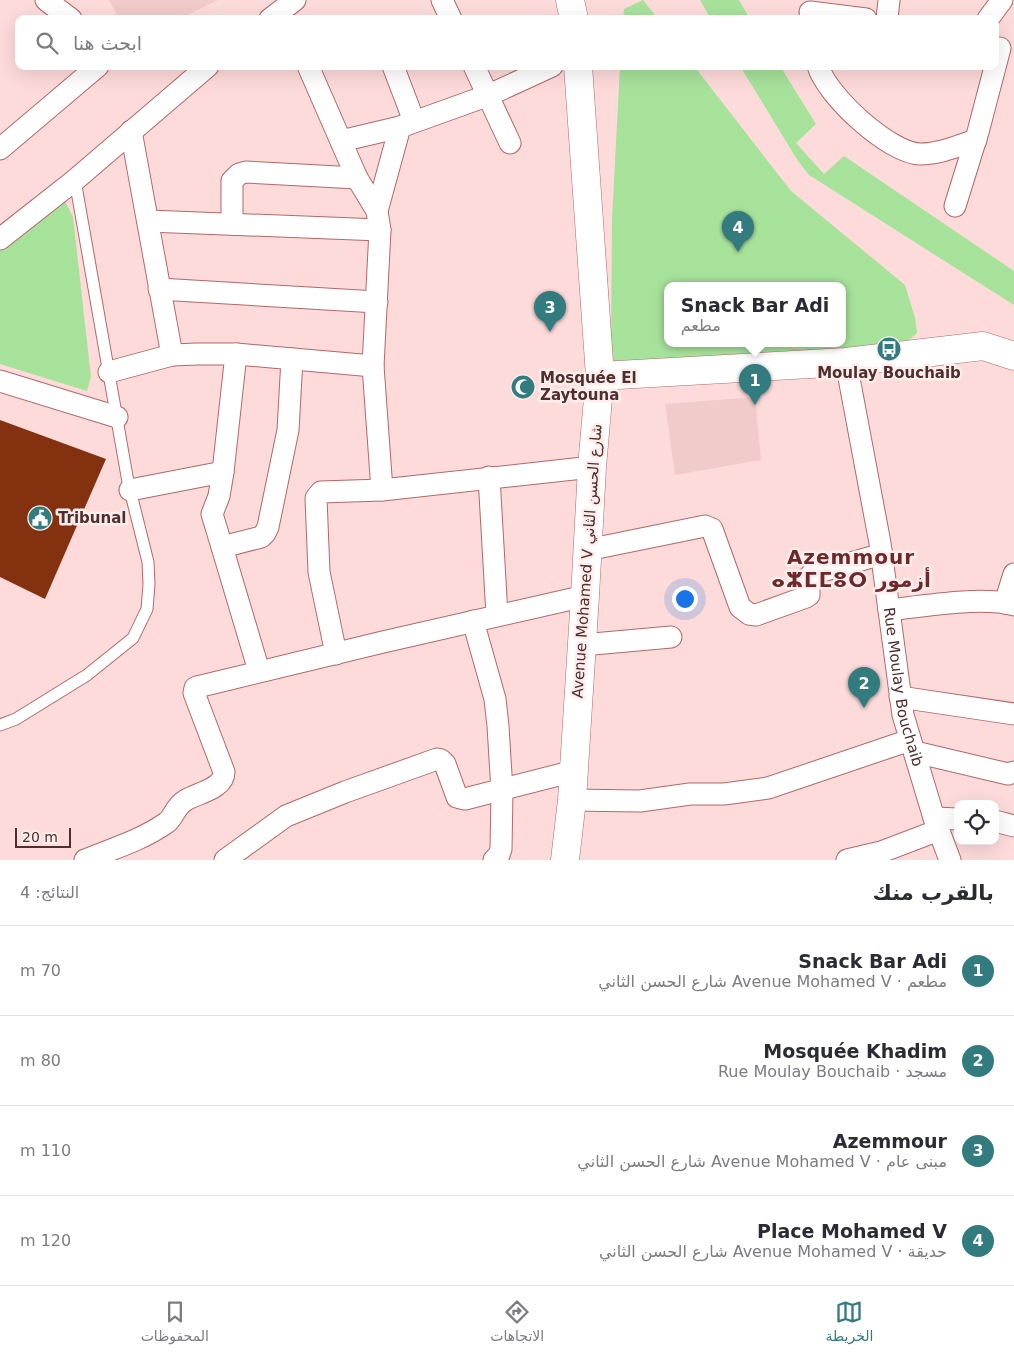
<!DOCTYPE html>
<html lang="ar">
<meta charset="utf-8">
<style>
:root{--surface:#fff;--page:#f7f7f7;--text:#2b2b33;--muted:#7c7c81;--line:#e1e1e2;--accent:#327b7f}
body{margin:0;font-family:"DejaVu Sans",Cairo,"Noto Sans Tifinagh",sans-serif;background:var(--page);color:var(--text);direction:rtl}
.controls{position:absolute;right:15px;bottom:15px;display:grid;overflow:hidden;border-radius:10px;box-shadow:0 5px 20px #0002}
.controls button{width:45px;height:45px;display:grid;place-items:center;padding:0;border:0;border-bottom:1px solid var(--line);background:var(--surface);color:var(--text);font:25px sans-serif}
.scale{position:absolute;left:15px;bottom:12px;width:56px;box-sizing:border-box;padding-left:5px;border:2px solid #4e2e2e;border-top:0;font-size:14px;line-height:18px;white-space:nowrap;color:#4e2e2e;-webkit-text-stroke:4px #ffedec;paint-order:stroke}
.you{position:absolute;left:684px;top:598px;width:18px;height:18px;margin:-12px;border:4px solid #fff;border-radius:50%;background:#1a73e8;box-shadow:0 0 0 8px #1a73e833}
.badge{display:grid;place-items:center;width:32px;height:32px;border-radius:50%;background:var(--accent);color:#fff;font-size:16px;font-weight:700}
.pin{position:absolute;translate:-50% -41px;filter:drop-shadow(0 1px 2px #0008)}
.pin::after{content:'';position:absolute;top:26px;width:18px;height:15px;background:inherit;clip-path:polygon(0 0,100% 0,50% 100%)}
.popup{position:absolute;left:664px;top:282px;width:182px;height:65px;box-sizing:border-box;display:grid;place-content:center;border-radius:10px;background:var(--surface);filter:drop-shadow(0 1px 4px #0005);font-size:16px;white-space:nowrap;color:var(--muted)}
.popup b{font-size:19px;color:var(--text)}
.popup::after{content:'';position:absolute;left:50%;top:100%;margin-left:-10px;border:10px solid transparent;border-top-color:var(--surface)}
.list{margin:0;padding:0;list-style:none}
h2{display:flex;justify-content:space-between;align-items:center;height:65px;margin:0;padding:0 20px;font-size:21px}
h2 small{font-size:16px;font-weight:400;color:var(--muted)}
.list li{display:grid;grid-template-columns:32px 1fr auto;gap:15px;align-items:center;box-sizing:border-box;height:90px;padding:0 20px;border-top:1px solid var(--line)}
.list b{display:block;font-size:19px;white-space:nowrap}
.list p{margin:0;font-size:16px;white-space:nowrap;color:var(--muted)}
.list em{font-size:16px;font-style:normal;color:var(--muted)}
.icon{flex:none;width:28px;height:28px;fill:none;stroke:currentColor;stroke-width:2;stroke-linecap:round;stroke-linejoin:round}
.map{position:relative;flex:none;width:1014px;height:860px;overflow:hidden;direction:ltr}
.search{position:absolute;background:var(--surface);box-shadow:0 5px 20px #0002;left:15px;right:15px;top:15px;height:55px;display:flex;align-items:center;gap:12px;box-sizing:border-box;padding:0 18px;border-radius:10px;color:var(--muted);font-size:19px}
.sheet{height:425px;background:var(--surface)}
nav{display:flex;justify-content:space-around;align-items:center;box-sizing:border-box;height:70px;border-top:1px solid var(--line);background:var(--surface);font-size:14px;color:var(--muted)}
nav a{display:grid;justify-items:center;gap:2px}
nav .on{color:var(--accent)}
.map>svg:first-child{display:block}
.built{fill:#f0cbca}
.green{fill:#a7e29b;fill-rule:evenodd}
.building{fill:#83310f}
.lines{fill:none;stroke-linecap:round;stroke-linejoin:round}
.lane-casing{stroke:#b26868;stroke-width:13}
.street-casing{stroke:#b26868;stroke-width:23}
.secondary-casing{stroke:#b26868;stroke-width:29}
.lane{stroke:#fff;stroke-width:11}
.street{stroke:#fff;stroke-width:21}
.secondary{stroke:#fff;stroke-width:28}
.labels{text-anchor:middle;stroke-width:5;stroke-linejoin:round;paint-order:stroke}
.poi-label{font-size:15px;font-weight:bold;fill:#4e2e2e;stroke:#ffedec;text-anchor:start}
.street-label{font-size:15px;fill:#4e2e2e;stroke:#ffedec}
.district-label{font-size:20px;font-weight:bold;letter-spacing:1px;fill:#6c292c;stroke:#ffedec}
</style>
<div class="map">
<svg width="1014" height="860" viewBox="0 0 1014 860">
<rect width="100%" height="100%" fill="#fddbda"/>
<!-- built -->
<path class="built" d="M109 0H218L179 19H119Z
M755 397 761 460 675 475 665 404Z"/>
<!-- green -->
<path class="green" d="M643 0 658 19H623L624 9Z
M700 0H739L750 19H711Z
M620 66H694L791 191 905 285 915 318 917 333 908 341 639 375 619 371 611 354 612 219ZM668 286H842V344H668Z
M740 66H780L816 124 796 143 824 174 844 156 1014 271V305L809 175 798 161Z
M64 199 73 217 91 377 87 391 0 364V246Z"/>
<!-- building -->
<path class="building" d="M0 420 106 459 45 599 0 577Z"/>
<g class="lines">
<defs>
<path id="lane" d="M0 725 16 719 87 675 133 638 147 609 149 584 148 562 128 482 75 180"/>
<g id="street">
<path d="M46 0 71 19"/>
<path d="M442 0 451 19"/>
<path d="M810 12 866 19"/>
<path d="M270 19 295 0"/>
<path d="M887 19 889 0"/>
<path d="M988 19 1002 0"/>
<path d="M308 66 357 178"/>
<path d="M393 66 414 121"/>
<path d="M474 66 510 143"/>
<path d="M818 66C827 96 889 153 920 154 939 154 958 146 976 140"/>
<path d="M131 131 172 355"/>
<path d="M341 141 400 127"/>
<path d="M0 149 98 66"/>
<path d="M955 206 978 132 1000 48"/>
<path d="M148 221 380 230"/>
<path d="M232 224V181L239 174 246 172 357 178 377 211"/>
<path d="M0 239 75 180 208 66"/>
<path d="M159 289 377 302"/>
<path id="s1" d="M846 362 880 543 903 715 934 818 950 860"/>
<path d="M373 366 382 490"/>
<path d="M109 372 172 355 197 354H236L373 366 380 230 377 211 400 127 489 95 552 66"/>
<path d="M0 381 117 417"/>
<path d="M489 477 497 615"/>
<path d="M130 490 223 472 236 354"/>
<path d="M222 547 212 514 219 496 223 472"/>
<path d="M587 550 705 526 712 529 740 607 749 614 756 615 806 597 809 595V577L812 574 882 554"/>
<path d="M1005 603 1014 574"/>
<path d="M889 610C923 606 982 596 1014 605"/>
<path d="M473 621 495 699 498 726 502 791 501 849 499 855 494 860"/>
<path d="M582 645 671 637"/>
<path d="M336 654 319 572 316 498 321 492 382 490 592 467"/>
<path d="M259 671 222 547 261 537 265 533 268 527 288 430 292 359"/>
<path d="M900 697 1014 714"/>
<path d="M915 752 1008 774 1014 772"/>
<path d="M572 800 640 801 690 794H724L768 788 910 740"/>
<path d="M934 818 958 819"/>
<path d="M995 821 1014 826"/>
<path d="M85 860C112 849 142 840 166 823 174 818 174 807 186 800 197 793 224 789 224 772L194 693 195 688 197 687 383 642 585 596"/>
<path d="M225 860 286 816 345 792 437 759 441 760 445 764 457 797 465 799 574 771"/>
<path d="M847 860 881 852 939 830"/>
</g>
<path id="secondary" d="M570 0 574 19
M600 376 846 362 983 346 1014 356
M565 860 572 800 585 596 592 467 600 376 578 66"/>
</defs>
<!-- lane casing -->
<use href="#lane" class="lane-casing"/>
<!-- street casing -->
<use href="#street" class="street-casing"/>
<!-- secondary casing -->
<use href="#secondary" class="secondary-casing"/>
<!-- lane -->
<use href="#lane" class="lane"/>
<!-- street -->
<use href="#street" class="street"/>
<!-- secondary -->
<use href="#secondary" class="secondary"/>
</g>
<!-- icons -->
<defs>
<symbol id="bus-disc" viewBox="-11 -11 22 22"><circle r="9.5" fill="#327b7f" stroke="#ffedec"/><path d="M-5-6H5V4H4V6H2V4H-2V6H-4V4H-5ZM-3.5-4V0h7V-4ZM-3.5 1.2v1.5H-2V1.2ZM2 1.2v1.5H3.5V1.2Z" fill="#fff"/></symbol>
<symbol id="mosque-disc" viewBox="-11 -11 22 22"><circle r="9.5" fill="#327b7f" stroke="#ffedec"/><path d="M3.5-4.9A6 6 0 1 0 3.5 4.9A5 5 0 1 1 3.5-4.9Z" fill="#fff"/></symbol>
<symbol id="civic-disc" viewBox="-11 -11 22 22"><circle r="9.5" fill="#327b7f" stroke="#ffedec"/><path d="M-.6-6.5H3V-4.5H.6V-3L4-1V1h2V6H-6V1h2V-1L-.6-3ZM-1.2 2.5V6h2.4V2.5Z" fill="#fff"/></symbol>
</defs>
<g fill-rule="evenodd">
<use href="#bus-disc" x="875" y="335" width="28" height="28"/>
<use href="#mosque-disc" x="509" y="373" width="28" height="28"/>
<use href="#civic-disc" x="26" y="504" width="28" height="28"/>
</g>
<g class="labels">
<!-- poi labels -->
<g class="poi-label">
<text x="889" y="378" text-anchor="middle">Moulay Bouchaib</text>
<text x="540" y="383">Mosquée El<tspan x="540" dy="17">Zaytouna</tspan></text>
<text x="58" y="523">Tribunal</text>
</g>
<!-- street labels -->
<g class="street-label">
<text transform="translate(587 561) rotate(-86)" y="5">Avenue Mohamed V شارع الحسن الثاني</text>
<text dy="5" stroke="none"><textPath href="#s1" startOffset="330">Rue Moulay Bouchaib</textPath></text>
</g>
<!-- district labels -->
<g class="district-label">
<text x="851" y="564">Azemmour<tspan x="851" dy="23">ⴰⵣⵎⵎⵓⵔ أزمور</tspan></text>
</g>
</g>
</svg>
<div class="controls">
<button><svg class="icon" aria-label="locate" viewBox="0 0 24 24"><circle cx="12" cy="12" r="6"/><path d="M12 2v4M12 18v4M2 12h4M18 12h4"/></svg></button>
</div>
<div class="scale">20 m</div>
<div class="you"></div>
<div class="pin badge" style="left:755px;top:405px">1</div>
<div class="popup"><b>Snack Bar Adi</b>مطعم</div>
<div class="pin badge" style="left:864px;top:708px">2</div>
<div class="pin badge" style="left:550px;top:332px">3</div>
<div class="pin badge" style="left:738px;top:252px">4</div>
<div class="search"><svg class="icon" aria-label="search" viewBox="0 0 24 24"><circle cx="10" cy="10" r="6"/><path d="M15 15l6 6"/></svg>ابحث هنا</div>
</div>
<section class="sheet">
<h2>بالقرب منك<small>النتائج: 4</small></h2>
<ul class="list">
<li><span class="badge">1</span><div><b>Snack Bar Adi</b><p>مطعم · Avenue Mohamed V شارع الحسن الثاني</p></div><em>70 m</em></li>
<li><span class="badge">2</span><div><b>Mosquée Khadim</b><p>مسجد · Rue Moulay Bouchaib</p></div><em>80 m</em></li>
<li><span class="badge">3</span><div><b>Azemmour</b><p>مبنى عام · Avenue Mohamed V شارع الحسن الثاني</p></div><em>110 m</em></li>
<li><span class="badge">4</span><div><b>Place Mohamed V</b><p>حديقة · Avenue Mohamed V شارع الحسن الثاني</p></div><em>120 m</em></li>
</ul>
</section>
<nav>
<a class="on"><svg class="icon" aria-label="map" viewBox="0 0 24 24"><path d="M3 6l6-2 6 2 6-2v14l-6 2-6-2-6 2zM9 4v14M15 6v14"/></svg>الخريطة</a>
<a><svg class="icon" aria-label="directions" viewBox="0 0 24 24"><path d="M12 3l9 9-9 9-9-9zM9 14v-3h6M13 9l2 2-2 2"/></svg>الاتجاهات</a>
<a><svg class="icon" aria-label="saved" viewBox="0 0 24 24"><path d="M7 4h10v16l-5-4-5 4z"/></svg>المحفوظات</a>
</nav>
